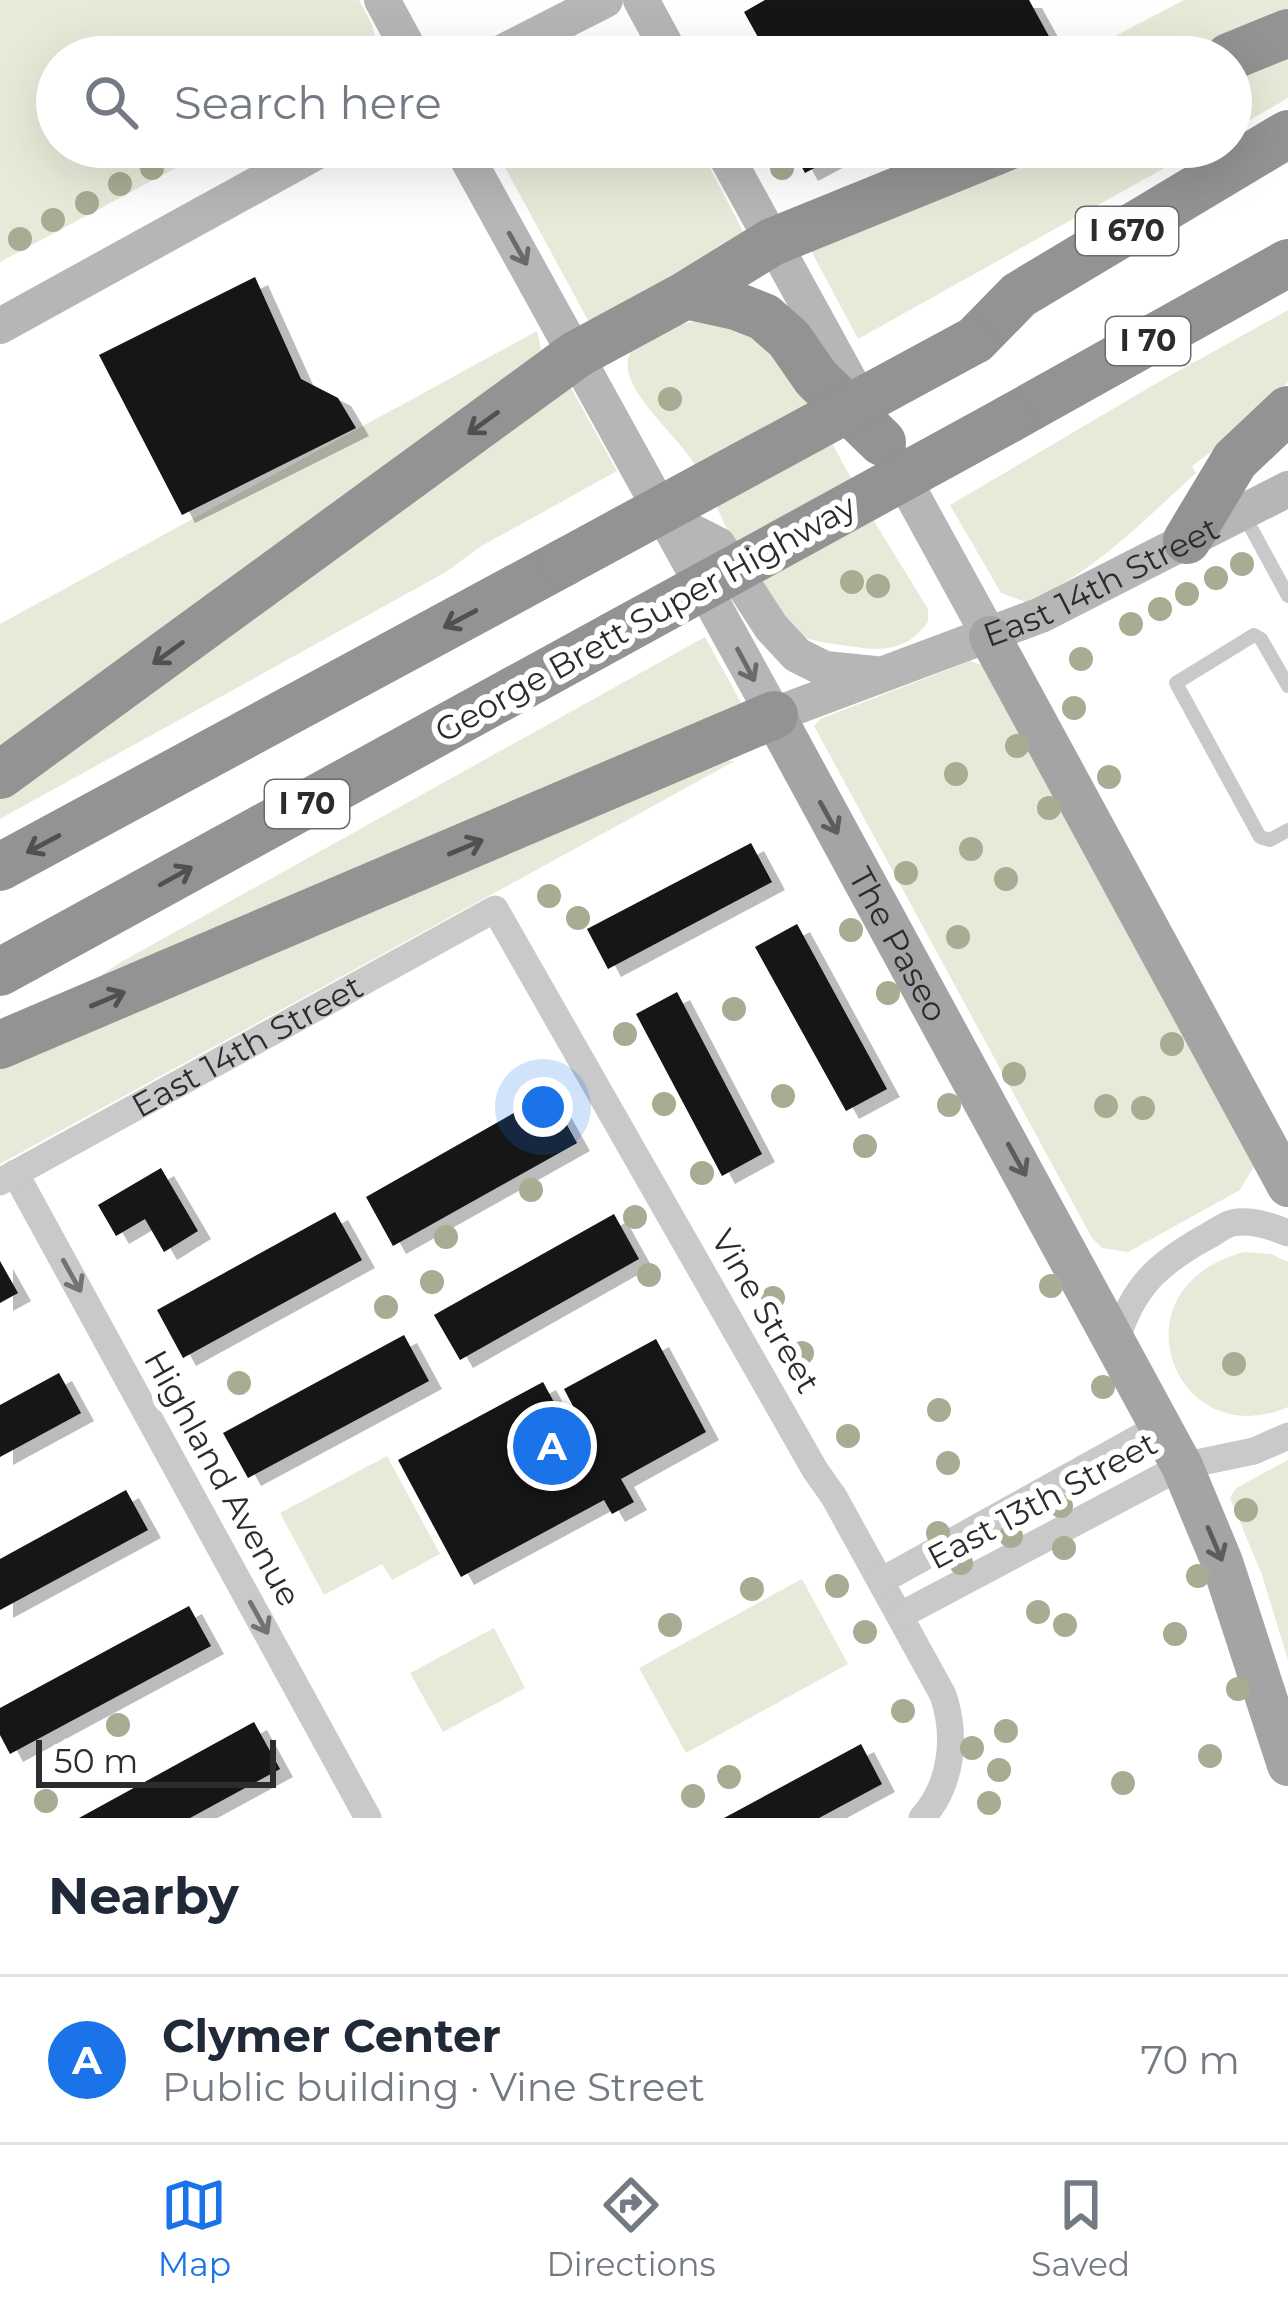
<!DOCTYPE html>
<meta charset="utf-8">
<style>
:root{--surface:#fff;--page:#f2f2f3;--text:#1f2937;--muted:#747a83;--line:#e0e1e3;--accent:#1a73e8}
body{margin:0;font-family:Montserrat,sans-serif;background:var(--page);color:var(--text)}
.scale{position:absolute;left:36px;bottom:30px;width:240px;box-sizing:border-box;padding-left:12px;border:6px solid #2c2c2c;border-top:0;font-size:33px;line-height:42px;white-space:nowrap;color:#2c2c2c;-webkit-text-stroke:9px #fff;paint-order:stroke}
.you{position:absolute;left:543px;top:1107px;width:42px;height:42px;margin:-30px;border:9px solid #fff;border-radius:50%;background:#1a73e8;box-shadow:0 0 0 18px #1a73e833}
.badge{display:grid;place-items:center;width:78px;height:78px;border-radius:50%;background:var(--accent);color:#fff;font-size:39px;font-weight:700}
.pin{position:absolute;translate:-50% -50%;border:6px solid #fff;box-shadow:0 3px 12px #0006}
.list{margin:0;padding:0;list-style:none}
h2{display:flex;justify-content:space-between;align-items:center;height:156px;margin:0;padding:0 48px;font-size:51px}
h2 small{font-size:39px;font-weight:400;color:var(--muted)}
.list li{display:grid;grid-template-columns:78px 1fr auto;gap:36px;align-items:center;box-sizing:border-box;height:168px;padding:0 48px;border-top:3px solid var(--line)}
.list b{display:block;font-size:45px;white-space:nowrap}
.list p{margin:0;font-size:39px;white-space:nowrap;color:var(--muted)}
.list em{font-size:39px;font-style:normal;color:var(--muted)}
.icon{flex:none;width:66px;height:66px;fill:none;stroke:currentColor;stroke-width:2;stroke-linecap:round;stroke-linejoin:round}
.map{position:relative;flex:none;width:1288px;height:1818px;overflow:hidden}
.search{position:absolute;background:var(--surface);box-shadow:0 12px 48px #0002;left:36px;right:36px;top:36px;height:132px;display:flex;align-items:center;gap:30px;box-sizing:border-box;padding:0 42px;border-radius:66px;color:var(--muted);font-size:45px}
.sheet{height:324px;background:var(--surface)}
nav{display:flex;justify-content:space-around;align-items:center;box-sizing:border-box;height:168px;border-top:3px solid var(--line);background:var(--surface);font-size:33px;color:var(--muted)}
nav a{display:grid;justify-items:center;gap:6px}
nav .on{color:var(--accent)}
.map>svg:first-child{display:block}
.green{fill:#e8ead9}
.building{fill:#131313;filter:url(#shadow)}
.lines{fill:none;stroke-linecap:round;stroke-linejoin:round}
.lane{stroke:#c9c9c9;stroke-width:14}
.street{stroke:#c9c9c9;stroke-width:27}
.secondary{stroke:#b6b6b6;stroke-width:36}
.primary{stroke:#a4a4a4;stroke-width:42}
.highway{stroke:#939393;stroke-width:48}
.highway-bridge{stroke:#939393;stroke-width:48}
.tree{fill:#a7ac93}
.oneway{stroke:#6a6a6a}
.oneway2{stroke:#505050}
.oneway3{stroke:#5c5c5c}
.oneway4{stroke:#737373}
.labels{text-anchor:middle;stroke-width:12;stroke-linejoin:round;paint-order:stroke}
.shield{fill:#fff;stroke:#6b6b6b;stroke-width:3}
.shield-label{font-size:30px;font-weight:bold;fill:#2c2c2c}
.street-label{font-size:33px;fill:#2c2c2c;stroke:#fff}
</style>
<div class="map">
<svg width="1288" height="1818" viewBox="0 0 1288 1818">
<defs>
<filter id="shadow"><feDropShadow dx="13" dy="8" stdDeviation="0" flood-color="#0004"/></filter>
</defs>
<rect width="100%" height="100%" fill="#fff"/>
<!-- green -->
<path class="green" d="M0 0H359C370 19 380 35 373 57H57V147H215L0 262Z
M1184 0H1288V14L1183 57H1075Z
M1288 53V98L1231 131V76Z
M494 147H699L746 237 590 324Z
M1060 147H1202L858 339 809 247Z
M1288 310V382L1238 432 1192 466 1196 473C1142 522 1093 574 1026 602L1001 593 950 505 1162 380Z
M697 320 744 329 794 373 877 526 928 609V622C909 648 887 652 856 647 838 644 809 643 794 632 746 594 724 510 691 459 675 434 622 390 628 360 633 334 676 327 697 320Z
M537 331 541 349 528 369 0 755V624Z
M570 386 617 471 480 547 446 572 0 819V798Z
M705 637 744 708 91 982 121 962Z
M970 661 982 665 1254 1166 1240 1190 1128 1252 1102 1248 1092 1238 814 726 820 719Z
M719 761H735L0 1164V1063Z
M1244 1252 1271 1254 1288 1262V1407C1175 1456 1109 1288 1244 1252Z
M387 1456 440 1554 392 1580 382 1564 324 1595 280 1513Z
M1288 1460V1660L1262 1575 1230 1498 1236 1488Z
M802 1579 848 1664 686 1753 639 1668Z
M494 1628 525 1688 443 1732 410 1673Z"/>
<!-- building -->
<path class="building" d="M765 0H1029L1051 40 1019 57H769L744 12Z
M791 147H854L805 173Z
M255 277 301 379 338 398 356 428 182 515 99 355Z
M751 843 772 882 608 969 587 929Z
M797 924 887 1089 846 1111 755 947Z
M677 992 762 1154 722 1176 636 1014Z
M549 1093 577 1143 393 1246 366 1197Z
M161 1168 198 1231 164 1252 145 1219 116 1236 98 1205Z
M335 1212 362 1260 183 1358 157 1310Z
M614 1214 639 1259 460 1360 434 1315Z
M0 1261 18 1293 0 1303Z
M404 1335 429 1381 248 1478 223 1433Z
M656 1339 706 1432 621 1479 634 1502 612 1514 604 1500 461 1577 398 1460 543 1382 561 1415 574 1408 564 1389Z
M59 1373 81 1413 0 1457V1405Z
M126 1490 148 1530 0 1610V1559Z
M189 1606 211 1646 10 1754 0 1735V1708Z
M254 1722 280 1769 190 1818H79Z
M861 1744 882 1784 819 1818H724Z"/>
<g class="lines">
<!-- lane -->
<path class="lane" d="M1245 517 1288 596
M1288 686 1261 639 1254 635 1176 683 1260 837 1270 840 1288 830"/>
<!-- street -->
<g class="street">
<path d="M15 1173 368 1818"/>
<path id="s1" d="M0 1182 495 909 815 1470 834 1497 943 1695C957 1736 952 1785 922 1818"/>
<path d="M1116 1342C1132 1288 1157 1264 1206 1237 1214 1233 1224 1225 1232 1223 1251 1219 1271 1226 1288 1233"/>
<path d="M881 1581 1160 1426"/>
<path d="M901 1615 1182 1466 1254 1451 1288 1436"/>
</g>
<!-- secondary -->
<g class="secondary">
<path d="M382 0 413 57"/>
<path d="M641 0 672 57"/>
<path d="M493 57 605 0"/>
<path id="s2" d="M461 147 774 715 1041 615 1288 489"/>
<path d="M721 147 990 637"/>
<path d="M0 326 325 147"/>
<path d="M669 520 718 545 771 627 797 655 825 669 875 674"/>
</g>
<!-- primary -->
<g class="primary">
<path d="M990 637 1288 1186"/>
<path id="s3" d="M774 715 1182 1466 1222 1562 1288 1765"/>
</g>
<!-- highway -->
<path class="highway" d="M1229 57 1288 33
M686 295 736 306 764 317 789 339 816 378 882 442
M975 340 1019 295 1288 134
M1009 419 1288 263
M1187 540 1235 460 1288 410
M0 775 577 354 686 295 772 242 1006 147
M0 867 563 563
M0 972 613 636
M0 1045 774 715"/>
<!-- highway-bridge -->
<path class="highway-bridge" d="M563 563 971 342
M613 636 1009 419"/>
</g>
<!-- trees -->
<g class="tree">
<circle cx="152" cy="168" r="12"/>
<circle cx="782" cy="168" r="12"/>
<circle cx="120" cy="184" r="12"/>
<circle cx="87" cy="203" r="12"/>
<circle cx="53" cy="220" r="12"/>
<circle cx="20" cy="239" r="12"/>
<circle cx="670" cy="399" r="12"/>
<circle cx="1242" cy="564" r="12"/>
<circle cx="1216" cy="578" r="12"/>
<circle cx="852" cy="582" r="12"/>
<circle cx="878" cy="586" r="12"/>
<circle cx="1187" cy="594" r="12"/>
<circle cx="1160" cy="609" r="12"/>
<circle cx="1131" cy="624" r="12"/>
<circle cx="1081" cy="659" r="12"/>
<circle cx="1074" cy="708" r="12"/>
<circle cx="1017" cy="746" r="12"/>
<circle cx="956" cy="774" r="12"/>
<circle cx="1109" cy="777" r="12"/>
<circle cx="1049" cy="808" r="12"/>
<circle cx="971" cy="849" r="12"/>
<circle cx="906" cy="873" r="12"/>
<circle cx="1006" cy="879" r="12"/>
<circle cx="549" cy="896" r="12"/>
<circle cx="578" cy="918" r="12"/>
<circle cx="851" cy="930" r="12"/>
<circle cx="958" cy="937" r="12"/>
<circle cx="888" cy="993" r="12"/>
<circle cx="734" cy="1009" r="12"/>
<circle cx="625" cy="1034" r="12"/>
<circle cx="1172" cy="1044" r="12"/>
<circle cx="1014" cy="1074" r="12"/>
<circle cx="783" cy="1096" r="12"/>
<circle cx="664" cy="1104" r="12"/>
<circle cx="949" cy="1105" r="12"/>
<circle cx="1106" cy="1106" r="12"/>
<circle cx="1143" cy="1108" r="12"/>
<circle cx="865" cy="1146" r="12"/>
<circle cx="702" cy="1173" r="12"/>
<circle cx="531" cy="1190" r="12"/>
<circle cx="635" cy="1217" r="12"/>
<circle cx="446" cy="1237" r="12"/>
<circle cx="649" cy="1275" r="12"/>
<circle cx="432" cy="1282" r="12"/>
<circle cx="1051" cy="1286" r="12"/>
<circle cx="773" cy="1298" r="12"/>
<circle cx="386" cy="1307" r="12"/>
<circle cx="802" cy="1353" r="12"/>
<circle cx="1234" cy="1364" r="12"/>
<circle cx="239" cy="1383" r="12"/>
<circle cx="1103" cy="1387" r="12"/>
<circle cx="939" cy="1410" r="12"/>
<circle cx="848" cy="1436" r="12"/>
<circle cx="948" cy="1463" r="12"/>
<circle cx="1061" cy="1506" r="12"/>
<circle cx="1246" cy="1510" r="12"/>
<circle cx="938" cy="1533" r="12"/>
<circle cx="1011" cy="1536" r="12"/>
<circle cx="1064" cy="1548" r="12"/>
<circle cx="961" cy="1563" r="12"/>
<circle cx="1198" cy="1576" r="12"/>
<circle cx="837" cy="1586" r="12"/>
<circle cx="752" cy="1589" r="12"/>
<circle cx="1038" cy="1612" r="12"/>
<circle cx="670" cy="1625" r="12"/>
<circle cx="1065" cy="1625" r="12"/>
<circle cx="865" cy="1632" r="12"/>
<circle cx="1175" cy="1634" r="12"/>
<circle cx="1238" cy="1689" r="12"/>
<circle cx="903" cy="1711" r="12"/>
<circle cx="118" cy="1725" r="12"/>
<circle cx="1006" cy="1731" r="12"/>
<circle cx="972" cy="1748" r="12"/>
<circle cx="1210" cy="1756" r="12"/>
<circle cx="999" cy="1770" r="12"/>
<circle cx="729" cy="1777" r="12"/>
<circle cx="1123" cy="1783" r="12"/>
<circle cx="693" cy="1796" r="12"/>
<circle cx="46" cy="1801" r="12"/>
<circle cx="989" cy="1803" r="12"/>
</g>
<!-- one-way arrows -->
<defs><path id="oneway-shaft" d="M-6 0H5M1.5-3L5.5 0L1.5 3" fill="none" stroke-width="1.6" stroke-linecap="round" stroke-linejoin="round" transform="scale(3)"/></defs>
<g class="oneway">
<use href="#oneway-shaft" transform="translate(518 249) rotate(61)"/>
<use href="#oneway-shaft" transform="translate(746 665) rotate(62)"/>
</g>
<g class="oneway2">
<use href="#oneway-shaft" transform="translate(483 423) rotate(144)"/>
<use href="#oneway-shaft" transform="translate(460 619) rotate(152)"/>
<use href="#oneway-shaft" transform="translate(168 653) rotate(144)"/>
<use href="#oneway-shaft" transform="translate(43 844) rotate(152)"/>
<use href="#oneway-shaft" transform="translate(466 847) rotate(-23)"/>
<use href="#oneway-shaft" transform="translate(176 876) rotate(-29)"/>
<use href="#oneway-shaft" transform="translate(108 999) rotate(-23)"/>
</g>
<g class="oneway3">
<use href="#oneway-shaft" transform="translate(829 818) rotate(61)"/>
<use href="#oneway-shaft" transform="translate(1017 1160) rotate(61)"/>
<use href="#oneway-shaft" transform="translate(1215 1544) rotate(67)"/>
</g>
<g class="oneway4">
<use href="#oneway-shaft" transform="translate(72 1276) rotate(61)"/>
<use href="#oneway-shaft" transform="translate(259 1618) rotate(61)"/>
</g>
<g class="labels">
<!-- shield labels -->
<g class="shield">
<rect x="1076" y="207" width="102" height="48" rx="9"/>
<rect x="1106" y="317" width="84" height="48" rx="9"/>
<rect x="265" y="780" width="84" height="48" rx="9"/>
</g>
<g class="shield-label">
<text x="1127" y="241">I 670</text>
<text x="1148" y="351">I 70</text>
<text x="307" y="814">I 70</text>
</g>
<!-- street labels -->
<g class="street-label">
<text dy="12" stroke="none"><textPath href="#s2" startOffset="1002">East 14th Street</textPath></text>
<text transform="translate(645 618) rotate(-29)" y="12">George Brett Super Highway</text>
<text dy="12" stroke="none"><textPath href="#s3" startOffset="261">The Paseo</textPath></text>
<text dy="12" stroke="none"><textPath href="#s1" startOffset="282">East 14th Street</textPath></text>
<text transform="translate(766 1311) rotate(60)" y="12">Vine Street</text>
<text transform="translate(223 1478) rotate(61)" y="12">Highland Avenue</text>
<text transform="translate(1042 1500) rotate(-28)" y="12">East 13th Street</text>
</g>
</g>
</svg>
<div class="scale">50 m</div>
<div class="you"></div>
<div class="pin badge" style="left:552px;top:1446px">A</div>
<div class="search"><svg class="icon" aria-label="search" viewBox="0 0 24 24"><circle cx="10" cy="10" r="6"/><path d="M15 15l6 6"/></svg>Search here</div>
</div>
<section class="sheet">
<h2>Nearby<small></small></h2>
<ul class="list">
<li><span class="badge">A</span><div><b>Clymer Center</b><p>Public building · Vine Street</p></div><em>70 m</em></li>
</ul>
</section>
<nav>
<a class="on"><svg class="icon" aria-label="map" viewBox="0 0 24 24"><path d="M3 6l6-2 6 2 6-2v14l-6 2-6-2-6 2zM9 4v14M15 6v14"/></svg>Map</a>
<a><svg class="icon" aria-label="directions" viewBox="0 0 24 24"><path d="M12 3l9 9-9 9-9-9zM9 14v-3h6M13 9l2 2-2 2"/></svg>Directions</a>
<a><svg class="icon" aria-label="saved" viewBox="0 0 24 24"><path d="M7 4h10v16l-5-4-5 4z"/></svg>Saved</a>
</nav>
